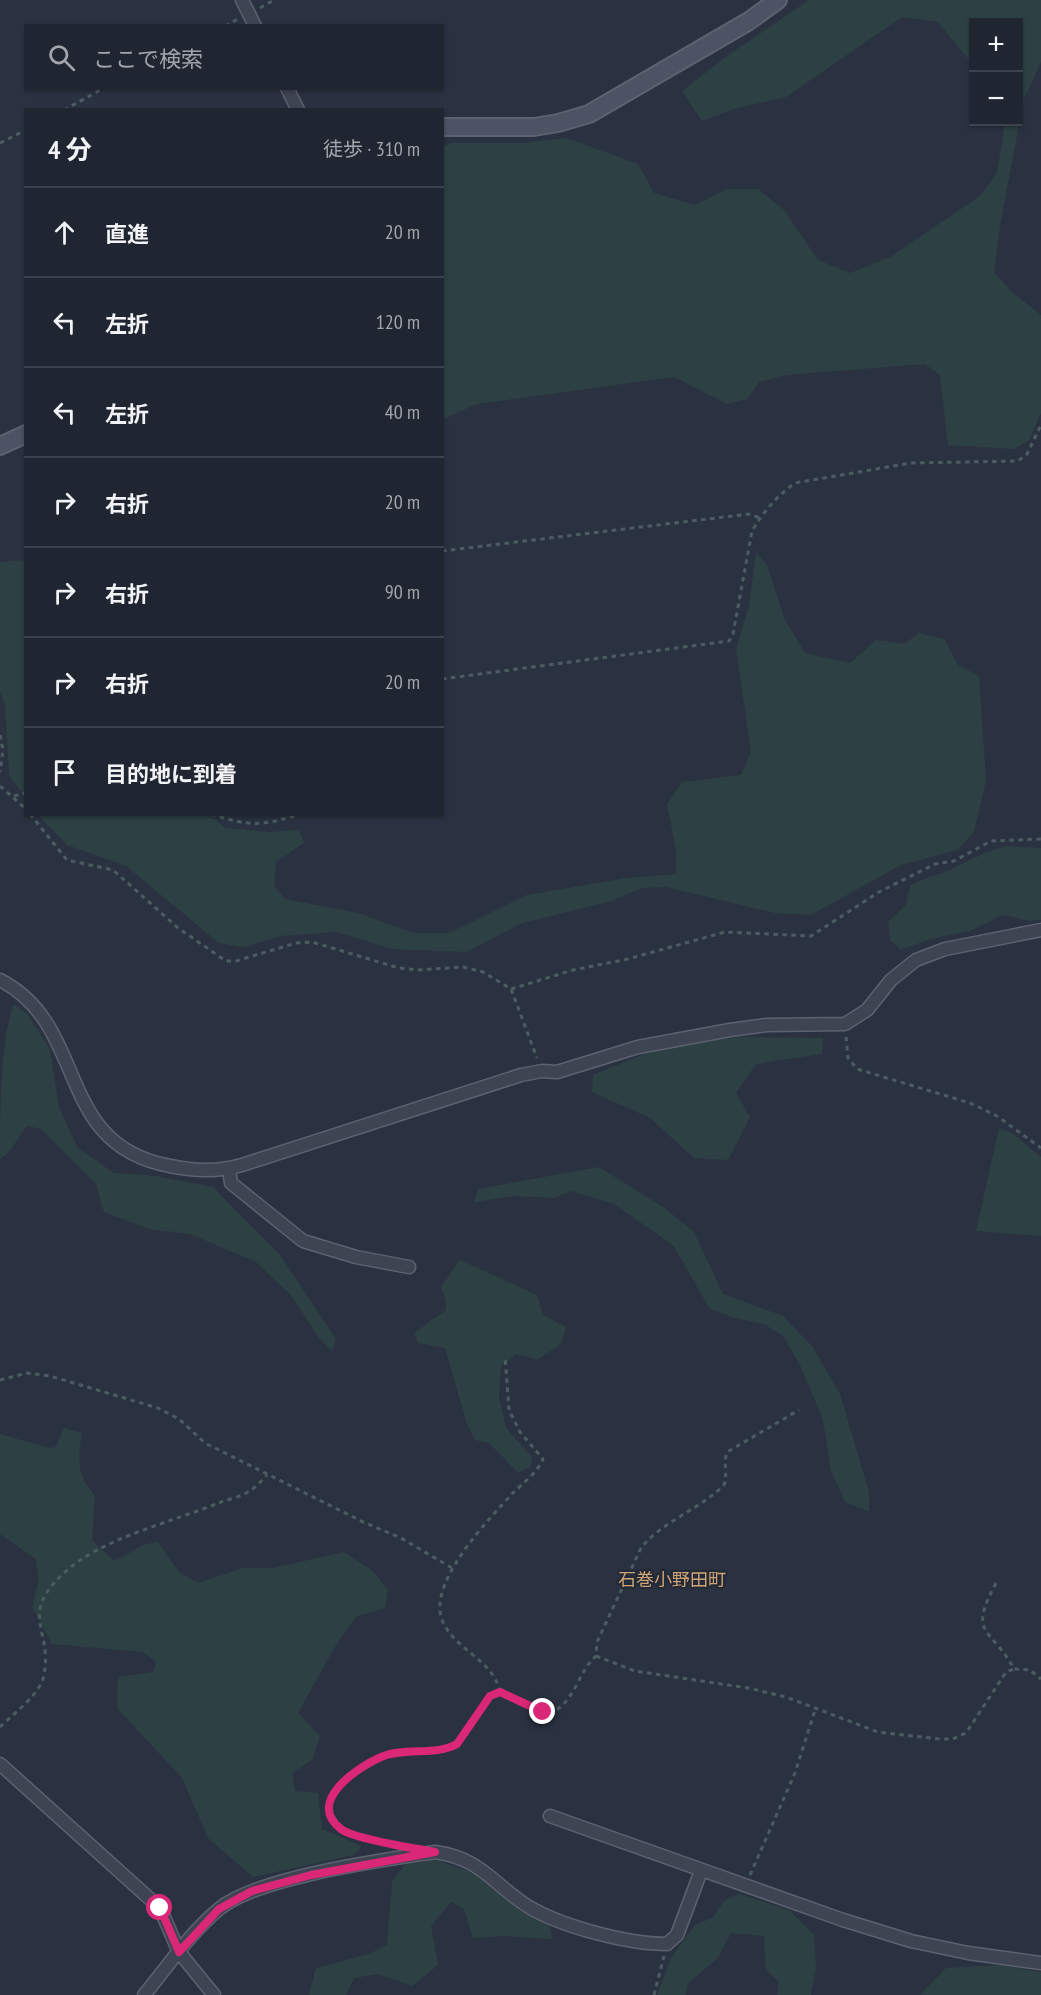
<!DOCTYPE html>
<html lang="ja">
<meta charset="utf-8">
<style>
:root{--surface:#202631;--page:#282e39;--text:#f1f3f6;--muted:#a2a5ab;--line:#3d434d}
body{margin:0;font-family:"PT Sans Narrow","Noto Sans JP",sans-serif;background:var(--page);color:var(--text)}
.controls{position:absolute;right:18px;top:18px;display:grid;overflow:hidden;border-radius:0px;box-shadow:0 2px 4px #0004}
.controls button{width:54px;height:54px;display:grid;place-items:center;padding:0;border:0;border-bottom:2px solid var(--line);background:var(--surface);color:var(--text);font:30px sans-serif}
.stop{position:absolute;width:18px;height:18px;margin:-14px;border:4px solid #db2777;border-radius:50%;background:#fff}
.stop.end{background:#db2777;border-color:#fff;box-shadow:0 2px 6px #0008}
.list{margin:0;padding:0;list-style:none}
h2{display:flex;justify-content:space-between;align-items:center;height:78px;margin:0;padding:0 24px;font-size:26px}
h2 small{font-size:20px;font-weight:400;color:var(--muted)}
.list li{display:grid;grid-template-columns:39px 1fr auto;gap:18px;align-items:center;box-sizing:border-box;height:90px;padding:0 24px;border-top:2px solid var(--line)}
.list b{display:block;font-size:22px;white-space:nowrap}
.list em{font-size:20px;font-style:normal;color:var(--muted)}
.icon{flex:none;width:33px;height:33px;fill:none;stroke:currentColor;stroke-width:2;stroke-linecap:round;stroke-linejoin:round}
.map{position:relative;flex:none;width:1041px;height:1995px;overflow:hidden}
.search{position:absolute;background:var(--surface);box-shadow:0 2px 4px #0004;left:24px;top:24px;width:420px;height:66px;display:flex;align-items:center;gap:15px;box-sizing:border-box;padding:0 21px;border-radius:0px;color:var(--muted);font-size:22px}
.panel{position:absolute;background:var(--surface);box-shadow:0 2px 4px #0004;left:24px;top:108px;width:420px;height:708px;border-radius:0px}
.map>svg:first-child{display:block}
.green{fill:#2d4043}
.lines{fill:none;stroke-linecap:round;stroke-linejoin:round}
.street-casing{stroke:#5c626f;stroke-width:15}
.secondary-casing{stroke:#5c626f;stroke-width:20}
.path{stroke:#4c5d61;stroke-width:3;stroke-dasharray:4.5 4.5;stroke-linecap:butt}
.street{stroke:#3e4451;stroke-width:12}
.secondary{stroke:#4c5364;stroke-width:16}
.route{stroke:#db2777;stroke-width:8}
.labels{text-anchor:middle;stroke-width:4.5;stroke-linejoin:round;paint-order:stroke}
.quarter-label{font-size:18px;fill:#cda374;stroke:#232937}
</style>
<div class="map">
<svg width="1041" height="1995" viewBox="0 0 1041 1995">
<rect width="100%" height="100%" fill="#2a3241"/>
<!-- green -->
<path class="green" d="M809 0H1041V62L1024 99 1000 225 994 272 1011 291 1041 315V413L1029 440 1014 449 948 445 940 375 925 364 785 375 759 382 747 399 727 404 674 377 477 404 443 419V146L452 143H523L567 138 638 164 654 193 695 205 727 189H758L784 210 818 260 850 273 890 257 980 196 997 173 1005 122H1018V22H974L973 65 938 22 902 17 786 97 737 108 702 121 682 91 727 56Z
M756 552 767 565 785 620 805 653 850 663 876 640 904 644 919 633 944 639 958 665 979 676 986 780 974 832 957 850 901 865 811 915 775 913 666 887 641 888 612 901 522 923 467 952 392 949 337 932 281 936 243 947 219 943 126 866 67 845 38 815H210L225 828 269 832 299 830 304 843 276 862 274 886 285 899 358 913 414 933H449L527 895 626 878 676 874V851L667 804 682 782 741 775 751 751 736 649 749 606Z
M25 560H26L25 797 9 775 5 704 0 691V562Z
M1007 846 1041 848V920L1031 921 1003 915 970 931 930 939 901 950 890 940 888 922 906 905 910 886C925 877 939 875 954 868 972 859 987 851 1007 846Z
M14 1004 27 1014 50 1049 59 1108 78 1148 114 1173 156 1176 213 1187 280 1255 336 1339 332 1351 319 1338 291 1295 256 1262 190 1234 149 1229 104 1212 96 1184 41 1129 27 1126 8 1153 0 1159C0 1118 0 1036 14 1004Z
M741 1037 823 1038 822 1054 756 1064 736 1093 750 1117 728 1160 694 1158 650 1118 592 1092 593 1075 659 1048Z
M999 1128 1012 1133 1041 1157V1236L976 1231Z
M599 1167 666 1209 694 1232 723 1294 783 1316 812 1346 840 1394 869 1492V1512L845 1502 831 1471 823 1420 801 1367 783 1336 764 1324 735 1318 709 1308 674 1246 614 1204 571 1191 553 1198 515 1196 474 1202 478 1189Z
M460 1260 537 1295 543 1315 566 1327 561 1344 537 1360 517 1354 501 1366 499 1398 506 1428 532 1457 530 1467 518 1473 489 1443 475 1440 467 1424 445 1348 418 1343 414 1333 446 1310V1300L441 1287Z
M64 1428 82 1433C78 1460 76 1475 95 1495L92 1540 114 1561 146 1544 158 1542 179 1572 198 1583 243 1568H273L344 1552 373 1571 388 1590 385 1608 357 1616 336 1645 298 1713 320 1736 313 1759 292 1773 295 1791 318 1793 322 1829 362 1846 354 1855 253 1877 208 1838 182 1778 117 1708 118 1677 153 1672 156 1662 143 1652 52 1644 32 1607 39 1580 36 1559 0 1534V1434L49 1448 56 1447Z
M437 1860 473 1873 517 1908 550 1926 552 1939 503 1936 473 1938 464 1909 451 1902 431 1926 438 1965 412 1986 378 1974 354 1978 346 1995H309L316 1968 369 1954 387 1945 392 1882 405 1864Z
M739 1894 789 1910 814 1935 816 1968 811 1995H777L779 1982 766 1970 764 1936 731 1933 718 1958 688 1983 686 1995H657L671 1958 694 1926 713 1917 724 1901Z
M1000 1965 1041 1972V1995H920L946 1968Z"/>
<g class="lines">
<defs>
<path id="street" d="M242 0 255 26
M287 88 298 110
M0 980C90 1026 53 1145 170 1166 195 1171 217 1172 242 1165L521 1075 542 1071 557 1072 638 1047 730 1030 767 1025 845 1024 867 1010 891 980 916 960 945 949 1041 930
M229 1169 231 1183 303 1241 356 1257 409 1267
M0 1764 160 1908 179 1952 214 1995
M550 1816 843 1920 911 1941 968 1953 1041 1963
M144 1995C168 1966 190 1933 219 1909 257 1877 384 1860 435 1852 483 1859 492 1884 529 1907 563 1927 628 1944 667 1944L677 1935 701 1871"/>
<path id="secondary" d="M442 127H534L558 123 589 114 749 21 778 0
M0 446 26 434"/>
</defs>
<!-- street casing -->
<use href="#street" class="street-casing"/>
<!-- secondary casing -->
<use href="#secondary" class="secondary-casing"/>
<!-- path -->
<path class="path" d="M260 8 274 0
M225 26 238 19
M64 110 104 88
M0 143 26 130
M442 551 749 514 760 518
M442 679 729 641 733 634 752 531C763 512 777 496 795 483L911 463 1018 461 1027 454 1041 425
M0 735 3 750 0 772
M0 786 26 809
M14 796 26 793
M30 814 67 860 113 870 178 928 226 961H236L296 943 312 942 399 968 418 970 463 967 483 972 511 989 537 1058
M211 814C251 827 261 826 301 814
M511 989 573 970 628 959 725 932 811 936 879 892 935 864 954 861 991 841 1041 839
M846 1037 848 1058 857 1069 970 1103 997 1116 1041 1148
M0 1380 27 1373 50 1376 158 1408 179 1419 205 1443 361 1521 401 1538 452 1568
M996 1583C967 1637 991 1626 1014 1669L1030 1670 1041 1679
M596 1656 635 1671 748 1688 786 1697 878 1732 940 1739H953L966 1733 1006 1672 1014 1669
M500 1692C493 1658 451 1649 441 1617 431 1579 488 1520 513 1493 523 1483 538 1472 543 1459L520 1432 509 1410 505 1356
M0 1727C14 1713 40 1695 44 1675 53 1629 18 1616 63 1574 100 1538 173 1522 221 1502 230 1499 242 1496 250 1491 256 1487 262 1480 267 1475
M392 1844C368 1837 334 1836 331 1806 329 1792 339 1785 349 1777 367 1764 385 1753 407 1750 424 1748 442 1752 457 1744L490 1696 500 1692C538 1710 553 1730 577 1684 583 1673 587 1664 596 1656L597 1642 641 1548C660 1523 700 1509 724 1485 728 1474 723 1463 727 1452L799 1410
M750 1875 795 1773 816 1707
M654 1995 664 1956"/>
<!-- street -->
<use href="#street" class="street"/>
<!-- secondary -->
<use href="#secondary" class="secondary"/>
</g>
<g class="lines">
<!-- route -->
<path class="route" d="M160 1908 179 1952 219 1909 252 1891 311 1875 435 1852C417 1849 354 1839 341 1829 305 1802 358 1767 381 1757 405 1747 436 1756 457 1744L490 1696 500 1692 543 1712"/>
</g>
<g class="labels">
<!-- quarter labels -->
<g class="quarter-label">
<text x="672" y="1586">石巻小野田町</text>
</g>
</g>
</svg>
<div class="controls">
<button>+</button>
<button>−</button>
</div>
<div class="stop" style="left:160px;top:1908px"></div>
<div class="stop end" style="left:543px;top:1712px"></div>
<div class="search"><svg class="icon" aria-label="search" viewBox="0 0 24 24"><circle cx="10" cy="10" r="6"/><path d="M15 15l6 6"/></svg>ここで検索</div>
<section class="panel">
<h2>4 分<small>徒歩 · 310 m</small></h2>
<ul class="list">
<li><svg class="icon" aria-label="ahead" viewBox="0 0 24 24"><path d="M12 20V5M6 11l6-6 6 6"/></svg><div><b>直進</b></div><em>20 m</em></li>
<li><svg class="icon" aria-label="left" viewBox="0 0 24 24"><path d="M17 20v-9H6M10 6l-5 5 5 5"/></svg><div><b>左折</b></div><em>120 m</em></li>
<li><svg class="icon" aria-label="left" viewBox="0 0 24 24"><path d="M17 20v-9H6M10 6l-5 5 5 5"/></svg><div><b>左折</b></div><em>40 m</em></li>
<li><svg class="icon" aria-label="right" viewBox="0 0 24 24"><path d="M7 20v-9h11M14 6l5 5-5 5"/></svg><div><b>右折</b></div><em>20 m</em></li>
<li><svg class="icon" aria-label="right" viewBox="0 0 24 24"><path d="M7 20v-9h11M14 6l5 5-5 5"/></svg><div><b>右折</b></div><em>90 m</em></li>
<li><svg class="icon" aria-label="right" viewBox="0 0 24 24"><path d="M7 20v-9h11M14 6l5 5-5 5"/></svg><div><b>右折</b></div><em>20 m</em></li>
<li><svg class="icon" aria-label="arrive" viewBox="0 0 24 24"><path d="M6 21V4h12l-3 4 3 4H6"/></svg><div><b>目的地に到着</b></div></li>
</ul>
</section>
</div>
